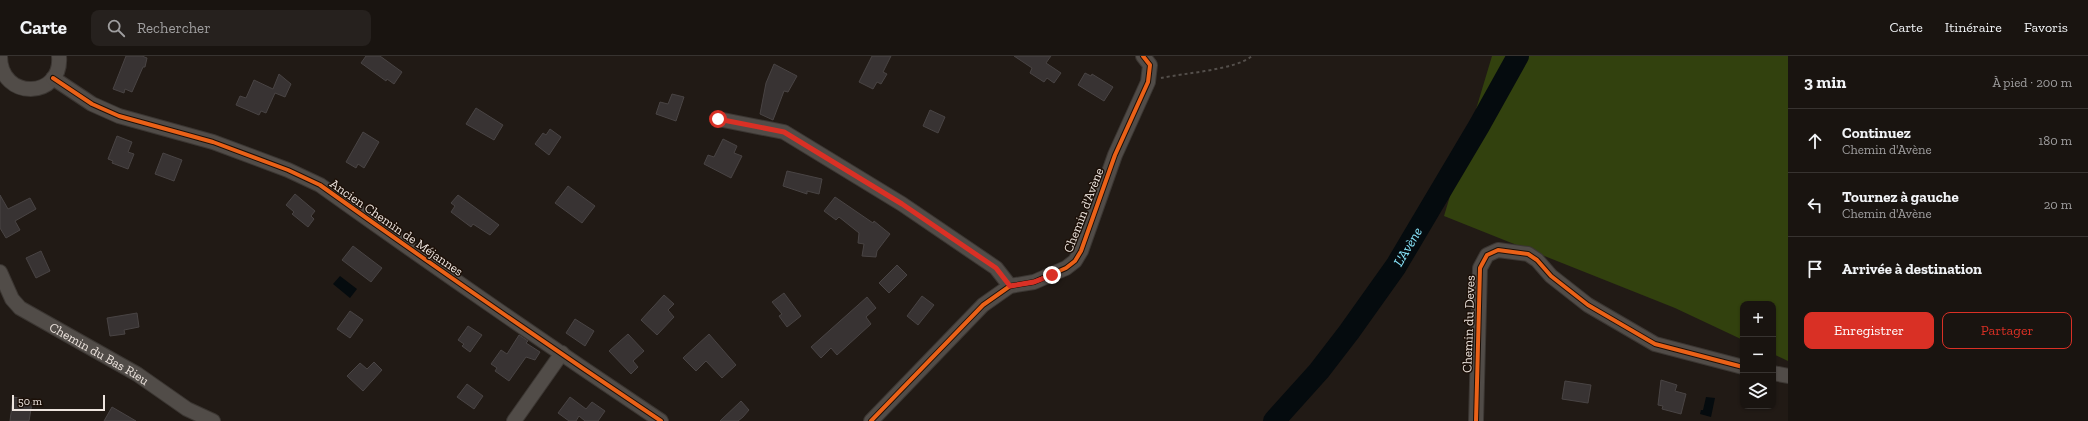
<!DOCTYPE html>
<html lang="fr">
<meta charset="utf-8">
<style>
:root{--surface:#191410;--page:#26211e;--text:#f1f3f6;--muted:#9f9e9f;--line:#373330;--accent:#d93025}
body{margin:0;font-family:"Zilla Slab",serif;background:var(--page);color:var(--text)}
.controls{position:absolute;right:12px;bottom:12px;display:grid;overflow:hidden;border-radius:8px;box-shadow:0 1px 3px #0004}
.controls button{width:36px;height:36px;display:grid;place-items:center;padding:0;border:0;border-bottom:1px solid var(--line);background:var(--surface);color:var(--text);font:20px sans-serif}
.scale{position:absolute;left:12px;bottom:10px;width:93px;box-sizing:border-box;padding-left:4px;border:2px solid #ede4de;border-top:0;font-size:11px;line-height:14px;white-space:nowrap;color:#ede4de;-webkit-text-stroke:3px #1c1008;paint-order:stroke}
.stop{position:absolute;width:12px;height:12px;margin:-9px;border:3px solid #d93025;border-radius:50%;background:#fff}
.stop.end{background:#d93025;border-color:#fff;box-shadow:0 1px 4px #0008}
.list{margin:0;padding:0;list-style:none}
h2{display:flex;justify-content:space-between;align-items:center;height:52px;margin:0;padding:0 16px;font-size:17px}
h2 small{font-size:13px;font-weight:400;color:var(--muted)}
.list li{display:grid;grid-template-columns:26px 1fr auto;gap:12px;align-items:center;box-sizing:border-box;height:64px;padding:0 16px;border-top:1px solid var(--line)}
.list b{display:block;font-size:15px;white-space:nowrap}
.list p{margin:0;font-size:13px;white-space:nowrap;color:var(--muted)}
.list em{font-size:13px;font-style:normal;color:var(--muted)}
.actions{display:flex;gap:8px;padding:12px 16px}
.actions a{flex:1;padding:9px 0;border:1px solid var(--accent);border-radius:8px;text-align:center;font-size:14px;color:var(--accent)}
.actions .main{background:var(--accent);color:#fff}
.icon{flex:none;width:22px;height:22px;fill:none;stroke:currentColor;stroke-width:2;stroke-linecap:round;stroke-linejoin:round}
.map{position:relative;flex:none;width:1788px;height:365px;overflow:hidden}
header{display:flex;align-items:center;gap:24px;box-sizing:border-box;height:56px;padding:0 20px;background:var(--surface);border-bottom:1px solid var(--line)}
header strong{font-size:19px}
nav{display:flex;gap:22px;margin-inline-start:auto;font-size:14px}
.search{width:280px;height:36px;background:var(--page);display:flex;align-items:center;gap:10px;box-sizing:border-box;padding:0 14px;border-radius:8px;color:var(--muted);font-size:15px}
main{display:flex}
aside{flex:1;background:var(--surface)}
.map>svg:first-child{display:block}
.green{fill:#32410e}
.water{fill:#050b0e}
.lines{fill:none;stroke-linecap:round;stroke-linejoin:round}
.river{stroke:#050b0e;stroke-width:22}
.building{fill:#383333;stroke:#494444}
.minor-casing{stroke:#3b3632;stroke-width:16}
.path{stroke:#544f4b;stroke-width:2;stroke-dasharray:3 3;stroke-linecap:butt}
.minor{stroke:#514c48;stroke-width:14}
.cycleway-casing{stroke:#1c1008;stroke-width:6}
.cycleway{stroke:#ea6118;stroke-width:4}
.route{stroke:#d93025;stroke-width:5}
.labels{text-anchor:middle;stroke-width:3;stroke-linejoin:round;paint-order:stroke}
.street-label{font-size:13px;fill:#ede4de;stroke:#1c1008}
.water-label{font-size:14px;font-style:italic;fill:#8ae8fe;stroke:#1c1008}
</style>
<header>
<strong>Carte</strong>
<div class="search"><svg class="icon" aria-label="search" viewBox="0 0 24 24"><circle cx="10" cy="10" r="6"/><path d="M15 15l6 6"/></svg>Rechercher</div>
<nav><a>Carte</a><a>Itinéraire</a><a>Favoris</a></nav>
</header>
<main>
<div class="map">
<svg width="1788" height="365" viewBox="0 0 1788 365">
<rect width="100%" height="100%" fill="#211a15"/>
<!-- green -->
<path class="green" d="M1492 0H1788V305L1773 298V248H1743V284L1675 252 1444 160Z"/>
<!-- water -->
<path class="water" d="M340 220 357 233 350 242 333 228Z
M1706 341 1715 342 1711 361 1700 358 1701 354H1703Z"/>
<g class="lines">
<!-- river -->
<path class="river" id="s1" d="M1274 365 1319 315 1349 276 1396 210 1479 70 1518 0"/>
</g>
<!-- building -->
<path class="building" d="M126 0H142L147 2 145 11H143L132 36 125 33 124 37 113 33Z
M366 0H380L402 16 394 28 387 23 386 25 361 7Z
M872 0H891L883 16 887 18 881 28 877 26 873 33 859 26Z
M1014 0H1051L1046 7 1061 17 1054 27 1047 22 1044 26 1030 17 1032 12Z
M774 8 797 20 788 36 784 35 773 64 760 58 766 27Z
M1085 17 1091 20 1092 18 1113 31 1104 45 1078 29Z
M279 18 291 28 285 41 275 37 266 57 261 55 259 59 236 49 240 40 246 42 254 24 273 33Z
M672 38 684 41 676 65 656 58 660 46 668 48Z
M476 52 503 69 494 84 466 68Z
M930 54 945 61 938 77 923 70Z
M550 73 561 81 549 99 535 88 543 77 546 79Z
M363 76 379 86 364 112 358 108 356 112 346 106Z
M117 80 132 86 128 96 134 98 128 113 112 107 113 105 108 103Z
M723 83 737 90 734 97 742 100 731 122 704 108 708 99 714 101Z
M163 97 182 104 174 125 155 118Z
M787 115 822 123 819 138 807 135V138L783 130Z
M568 130 595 150 582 167 555 147Z
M295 138 315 155 311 160 314 163 308 171 292 158 294 156 286 149Z
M0 139 8 153 30 142 36 153 15 165 20 174 6 182 0 172Z
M458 139 499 169 490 179 473 168 471 171 451 156 455 150 451 147Z
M835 141 873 167 874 165 890 178 877 195 876 201 862 200 864 188 858 187 859 177 839 161 836 164 824 155Z
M353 190 382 212 371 226 342 204Z
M41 195 50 215 36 222 26 202Z
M897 209 907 219 889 237 879 227Z
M784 237 801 260 787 271 779 260 782 258 772 246Z
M664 239 674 248 668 254 674 261 657 279 641 264Z
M922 240 934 249 918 269 907 260Z
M867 241 876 252 866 261 871 268 837 299 831 292 821 302 811 291Z
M350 255 363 264 350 282 337 273Z
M137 257 139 271 124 274 125 278 110 280 107 262Z
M575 263 594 275 585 290 566 277Z
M468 270 482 279 470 296 462 290 464 288 458 284Z
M628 278 644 295 633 305 638 311 631 318 609 295Z
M709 278 736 309 722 322 706 305 696 315 683 302Z
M519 279 528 285 526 287 540 296 535 304 526 301 509 325 495 315 497 312 491 308 501 294 507 298Z
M374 306 382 314 363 335 347 320 360 307 367 313Z
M1661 324 1677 329 1675 335 1686 338 1681 358 1662 353 1663 350 1658 349Z
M1565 325 1591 329 1588 347 1562 343Z
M467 328 483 340 474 353 457 341Z
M13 341 27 343V346L32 347 29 365H10Z
M570 341 586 353 592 346 605 355 598 365H585L579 360 576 365H569L558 357Z
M741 345 749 354 743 361 738 365H720Z
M112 351 136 365H104Z"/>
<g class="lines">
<defs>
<g id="minor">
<path d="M0 0C0 45 63 43 59 0"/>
<path d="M53 22 92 48 119 60 213 86 288 114 320 129C432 209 546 288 661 365"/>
<path d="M718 63 784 76 902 148 996 212 1010 230"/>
<path id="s2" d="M0 216 12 243 20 252 137 318 187 353 213 365"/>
<path d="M1773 317 1788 320"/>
<path d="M514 365 562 297"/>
<path d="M871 365 983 249 1010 230 1034 226 1066 212 1075 205 1081 195 1115 99 1148 26 1150 9 1143 0"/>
<path d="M1476 365 1480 212 1487 199 1498 194 1528 198 1537 204 1551 220 1588 249 1655 288 1743 311"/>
</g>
</defs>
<!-- minor casing -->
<use href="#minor" class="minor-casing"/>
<!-- path -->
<path class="path" d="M1161 22C1184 17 1235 14 1252 0"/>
<!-- minor -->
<use href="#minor" class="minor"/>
<defs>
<path id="cycleway" d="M53 22 92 48 119 60 213 86 288 114 320 129C432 209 546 288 661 365
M871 365 983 249 1010 230 1034 226 1066 212 1075 205 1081 195 1115 99 1148 26 1150 9 1143 0
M1476 365 1480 212 1487 199 1498 194 1528 198 1537 204 1551 220 1588 249 1655 288 1743 311"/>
</defs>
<!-- cycleway casing -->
<use href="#cycleway" class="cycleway-casing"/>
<!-- cycleway -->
<use href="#cycleway" class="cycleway"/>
</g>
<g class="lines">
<!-- route -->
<path class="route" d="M718 63 784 76 902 148 996 212 1010 230 1034 226 1052 219"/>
</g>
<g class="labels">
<!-- street labels -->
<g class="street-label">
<text transform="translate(1083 154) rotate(-69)" y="5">Chemin d'Avène</text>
<text transform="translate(397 171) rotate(35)" y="5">Ancien Chemin de Méjannes</text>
<text transform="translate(1468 268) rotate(-88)" y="5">Chemin du Deves</text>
<text dy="5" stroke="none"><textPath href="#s2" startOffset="133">Chemin du Bas Rieu</textPath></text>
</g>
<!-- water labels -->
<g class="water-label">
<text dy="5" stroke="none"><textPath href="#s1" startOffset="220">L'Avène</textPath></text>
</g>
</g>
</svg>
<div class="controls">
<button>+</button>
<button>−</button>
<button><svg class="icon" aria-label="layers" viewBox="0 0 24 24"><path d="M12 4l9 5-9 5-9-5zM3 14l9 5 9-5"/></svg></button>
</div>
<div class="scale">50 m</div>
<div class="stop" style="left:718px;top:63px"></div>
<div class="stop end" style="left:1052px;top:219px"></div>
</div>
<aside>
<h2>3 min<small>À pied · 200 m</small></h2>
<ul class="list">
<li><svg class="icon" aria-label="ahead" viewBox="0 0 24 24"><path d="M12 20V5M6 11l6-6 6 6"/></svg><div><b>Continuez</b><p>Chemin d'Avène</p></div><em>180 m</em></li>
<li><svg class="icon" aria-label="left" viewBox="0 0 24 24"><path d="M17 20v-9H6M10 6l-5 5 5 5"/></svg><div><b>Tournez à gauche</b><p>Chemin d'Avène</p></div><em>20 m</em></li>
<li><svg class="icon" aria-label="arrive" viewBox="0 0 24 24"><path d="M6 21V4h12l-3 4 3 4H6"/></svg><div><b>Arrivée à destination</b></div></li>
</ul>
<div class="actions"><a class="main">Enregistrer</a><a>Partager</a></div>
</aside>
</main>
